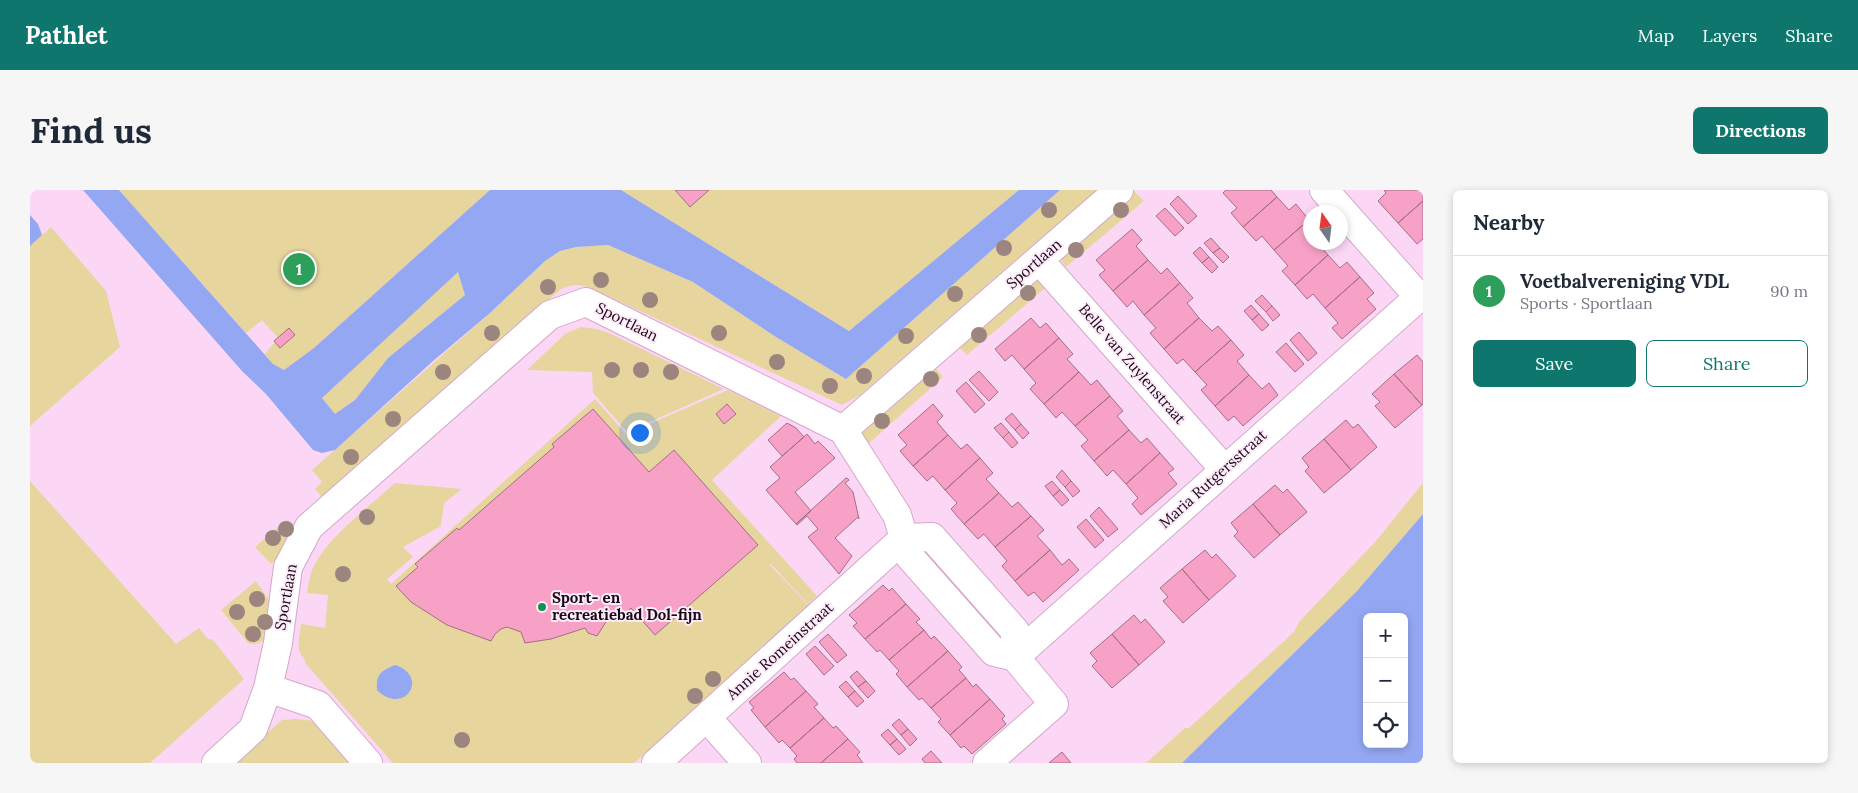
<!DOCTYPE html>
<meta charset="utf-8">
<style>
:root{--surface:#fff;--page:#f6f6f7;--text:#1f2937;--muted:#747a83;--line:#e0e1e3;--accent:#0f766e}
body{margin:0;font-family:Lora,serif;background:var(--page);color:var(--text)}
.controls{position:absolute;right:15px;bottom:15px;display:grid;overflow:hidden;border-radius:8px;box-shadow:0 2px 8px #0003}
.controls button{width:45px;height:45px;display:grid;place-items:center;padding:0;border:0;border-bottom:1px solid var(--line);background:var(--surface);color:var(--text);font:25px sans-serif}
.compass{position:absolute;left:1273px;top:15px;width:45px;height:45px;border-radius:50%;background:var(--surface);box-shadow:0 2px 8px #0003;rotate:346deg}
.you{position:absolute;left:609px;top:242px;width:18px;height:18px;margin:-12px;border:4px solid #fff;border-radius:50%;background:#1a73e8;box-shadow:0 0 0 8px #1a73e833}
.badge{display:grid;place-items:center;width:32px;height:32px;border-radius:50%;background:var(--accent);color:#fff;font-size:16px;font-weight:700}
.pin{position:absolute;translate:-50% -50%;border:2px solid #fff;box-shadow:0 1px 5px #0006}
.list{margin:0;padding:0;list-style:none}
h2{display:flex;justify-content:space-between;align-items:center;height:65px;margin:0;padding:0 20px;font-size:21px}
h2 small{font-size:16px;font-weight:400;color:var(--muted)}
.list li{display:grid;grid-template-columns:32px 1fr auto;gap:15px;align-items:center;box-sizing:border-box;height:70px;padding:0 20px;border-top:1px solid var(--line)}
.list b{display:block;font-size:19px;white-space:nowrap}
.list p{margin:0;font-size:16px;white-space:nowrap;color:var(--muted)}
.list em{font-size:16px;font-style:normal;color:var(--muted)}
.actions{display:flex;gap:10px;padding:15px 20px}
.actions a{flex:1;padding:11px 0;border:1px solid var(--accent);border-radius:8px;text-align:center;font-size:18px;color:var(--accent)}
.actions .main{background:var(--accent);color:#fff}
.icon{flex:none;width:28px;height:28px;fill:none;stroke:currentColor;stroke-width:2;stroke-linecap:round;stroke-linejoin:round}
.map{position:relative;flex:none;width:1393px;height:573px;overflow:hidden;border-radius:8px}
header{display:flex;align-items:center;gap:30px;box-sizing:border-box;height:70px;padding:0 25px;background:var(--accent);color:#fff}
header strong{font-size:24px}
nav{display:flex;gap:28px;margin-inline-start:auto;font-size:18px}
.intro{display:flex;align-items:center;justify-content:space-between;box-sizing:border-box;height:120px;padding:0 30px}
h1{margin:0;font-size:35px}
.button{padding:12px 22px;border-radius:8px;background:var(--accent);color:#fff;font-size:18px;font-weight:700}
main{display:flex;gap:30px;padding:0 30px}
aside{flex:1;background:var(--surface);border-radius:8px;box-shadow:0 2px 8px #0003}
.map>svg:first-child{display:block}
.green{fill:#e6d59d}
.water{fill:#94a7f2;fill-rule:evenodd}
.building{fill:#f7a1c6;stroke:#a26f84}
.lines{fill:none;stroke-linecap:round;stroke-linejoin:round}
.street-casing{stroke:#d4a7cb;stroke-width:30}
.street{stroke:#fff;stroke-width:28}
.tree{fill:#9c857e}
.poi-dot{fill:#12904d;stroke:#feebfa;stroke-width:2}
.labels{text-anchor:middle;stroke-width:4;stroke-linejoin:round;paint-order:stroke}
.street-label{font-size:15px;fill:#180916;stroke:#feebfa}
.poi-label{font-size:15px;font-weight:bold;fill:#180916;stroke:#feebfa;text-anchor:start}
</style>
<header>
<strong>Pathlet</strong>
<nav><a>Map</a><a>Layers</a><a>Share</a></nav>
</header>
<div class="intro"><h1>Find us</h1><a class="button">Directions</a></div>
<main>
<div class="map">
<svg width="1393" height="573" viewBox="0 0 1393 573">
<rect width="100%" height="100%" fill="#fcd7f5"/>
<!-- green -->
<path class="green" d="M89 0H460L284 158 254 180 243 174 235 164 248 148 232 130 216 143Z
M591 0H989L819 141Z
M1030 0H1067L830 205 812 215 569 102C553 95 548 92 531 99L292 307 285 299 292 292 282 280 460 123 515 71 530 61 546 57 578 55 663 92 746 147 816 189Z
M1103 0 1114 11 1036 77 1032 71 1034 60Z
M21 37 76 101 90 157 0 236V56Z
M428 81 435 105 358 168 325 210 305 225 292 208Z
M1004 88 1015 98 937 165 927 155Z
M551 137 567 139 579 143 694 199 597 242 563 203 562 182 497 180 535 144Z
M904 176 913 187 837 255 831 241Z
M698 200 751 226 682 290 787 406 778 414 741 374 723 389 740 375 779 416 730 458V462L604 573H363L276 474 274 468C265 460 270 445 271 434L295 438 298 405 277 403C278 397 279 390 281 384 289 354 341 315 365 293L432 299 414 313 411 336 373 357 383 367 357 389 361 394 565 209 596 244Z
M0 291 146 454 169 438 177 448 183 450 214 489 120 573H0Z
M1393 293V324L1327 401 1152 573H1116L1155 538H1159L1264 442 1269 432 1346 351Z
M257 330 266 341 264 353 241 374 225 357Z
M896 356 978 448 969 451 891 359Z
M226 391 239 410 242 443C235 449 229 457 218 453L191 420Z
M265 529 284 531 321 573H204L252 530Z"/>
<!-- water -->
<path class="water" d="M53 0H89L243 174 254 180 284 158 460 0H591L819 141 989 0H1030L816 189 746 147 663 92 578 55 546 57 530 61 515 71 460 123 403 171 305 260 292 263 283 260 236 204 212 181ZM428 82 435 105 358 168 325 210 305 224 292 208Z
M0 25 8 34 12 45 0 56Z
M1393 324V573H1152L1327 401ZM1337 427H1374V554H1337Z
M365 475C400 486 375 527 347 500 346 484 351 481 365 475Z"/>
<!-- building -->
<path class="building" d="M645 0H679L660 17Z
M1196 0H1241L1247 7 1213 37 1201 23 1207 18 1193 3Z
M1354 0H1393V11L1368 33 1348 11 1356 3Z
M1148 6 1167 26 1158 34 1140 14Z
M1247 7 1259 20 1266 14 1279 30 1244 60 1232 46 1226 51 1213 37Z
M1393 11V49L1387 54 1368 33Z
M1135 18 1154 38 1145 46 1126 26Z
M1279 30 1280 52H1287L1298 65 1265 95 1252 81 1258 76 1244 60Z
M1102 39 1112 50 1106 56 1118 70 1083 101 1069 85 1075 80 1066 70Z
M1181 48 1190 58 1183 63 1174 53Z
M1170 57 1179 67 1172 73 1163 63Z
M1190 58 1199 67 1193 73 1183 63Z
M1298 65 1310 78 1317 72 1330 87 1295 118 1283 104 1277 109 1265 95Z
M1179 67 1188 77 1182 83 1172 73Z
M1118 70 1131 84 1137 78 1150 93 1114 125 1103 111 1097 117 1083 101Z
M1330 87 1344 103 1337 109 1346 119 1312 149 1302 138 1308 133 1295 118Z
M1150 93 1163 108 1157 113 1169 128 1134 159 1120 143 1126 138 1114 125Z
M1232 105 1242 116 1236 122 1225 111Z
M1221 115 1229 124 1222 130 1214 121Z
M1242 116 1250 125 1243 131 1236 122Z
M1229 124 1239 135 1232 141 1222 130Z
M1001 128 1010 138 1016 133 1029 148 994 179 982 165 975 171 965 159Z
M1169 128 1182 141 1188 136 1201 150 1165 182 1153 169 1147 174 1134 159Z
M259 138 265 145 250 158 244 151Z
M1269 142 1287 163 1278 171 1260 150Z
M1029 148 1043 164 1037 169 1049 182 1014 214 1000 199 1006 193 994 179Z
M1201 150 1214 165 1207 171 1219 185 1185 216 1171 200 1177 195 1165 182Z
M1256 153 1274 174 1265 182 1246 162Z
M1387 165 1393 172V214L1392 215 1364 184Z
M949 181 968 202 959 211 939 190Z
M1049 182 1061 195 1067 190 1080 206 1045 236 1032 222 1026 228 1014 214Z
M1364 184 1392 215 1365 238 1345 216 1350 212 1342 204Z
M1219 185 1232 199 1239 193 1248 205 1213 236 1204 226 1198 231 1185 216Z
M936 192 955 214 945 223 926 201Z
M1080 206 1093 221 1087 226 1099 240 1064 271 1051 256 1058 250 1045 236Z
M697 214 706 224 694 234 686 224Z
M903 214 913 226 907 232 918 245 883 276 870 261 877 255 868 245Z
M563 219 619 282 644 260 728 355 625 445 601 418 587 431 581 424 567 446 558 443 555 438 521 449 495 453 491 442 477 437 471 439 465 444 461 451 417 435 381 412 366 396 388 377 385 374 427 338 429 340 524 257 522 254Z
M982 223 991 234 985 240 975 229Z
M1316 230 1323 238 1328 234 1347 257 1321 280 1294 249Z
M757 233 766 238 774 247 752 266 738 250Z
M971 233 979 242 973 248 964 238Z
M991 234 999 243 993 249 985 240Z
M1099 240 1111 253 1117 248 1130 263 1096 294 1083 280 1077 286 1064 271Z
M979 242 988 253 982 258 973 248Z
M777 244 785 254 788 251 805 268 765 302 781 321 766 334 736 300 750 288 740 277Z
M918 245 931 259 937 254 950 268 915 300 903 286 897 291 883 276Z
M1294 249 1321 280 1294 303 1275 281 1279 277 1272 268Z
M1130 263 1144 279 1138 283 1147 294 1111 325 1102 314 1108 308 1096 294Z
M950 268 963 283 956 289 969 303 934 334 921 319 927 313 915 300Z
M1032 280 1041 291 1035 297 1026 287Z
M816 288H817L819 290 815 293 823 302 829 329 828 327 805 348 822 366 809 384 778 347 788 339 777 326 767 335 766 334Z
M1022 291 1030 300 1023 306 1015 296Z
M1041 291 1050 301 1043 307 1035 297Z
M1245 295 1253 303 1257 299 1277 322 1250 345 1223 314Z
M1030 300 1039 310 1032 316 1023 306Z
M969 303 982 317 988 312 1001 326 965 357 954 344 948 349 934 334Z
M1223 314 1250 345 1224 368 1204 346 1208 342 1201 333Z
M1069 317 1088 339 1078 347 1060 326Z
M1001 326 1014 340 1007 346 1020 360 985 391 972 376 977 371 965 357Z
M1056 329 1074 350 1065 358 1047 337Z
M1020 360 1032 375 1039 369 1049 380 1013 412 1004 402 998 406 985 391Z
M1175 360 1182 368 1186 364 1206 386 1179 410 1152 379Z
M1152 379 1179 410 1153 433 1133 411 1138 407 1130 398Z
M853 395 859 401 862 398 876 414 835 449 823 436 827 433 819 425Z
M876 414 890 429 886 432 894 440 859 470 850 460 847 462 835 449Z
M1104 425 1111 433 1115 429 1135 452 1109 475 1082 444Z
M894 440 901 449 904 446 918 461 877 497 866 484 869 481 859 470Z
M798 444 817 465 807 473 789 452Z
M1082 444 1109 475 1082 498 1062 476 1067 471 1060 463Z
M785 456 804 476 794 485 776 464Z
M918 461 932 477 929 480 936 488 901 518 892 508 889 510 877 497Z
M827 481 836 491 828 497 820 487Z
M754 482 761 490 764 488 776 501 735 537 721 520 724 518 719 512Z
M936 488 943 497 946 494 960 509 920 545 908 532 911 529 901 518Z
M816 491 825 501 818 507 809 497Z
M836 491 845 501 838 508 828 497Z
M776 501 788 514 784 517 794 528 760 558 752 550 749 553 735 537Z
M825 501 834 511 827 517 818 507Z
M960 509 975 526 972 529 976 534 942 564 934 556 931 558 920 545Z
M794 528 803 538 806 536 818 549 791 573H767L764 569 767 566 760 558Z
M869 529 878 539 871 545 862 535Z
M858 539 867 549 860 555 851 545Z
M878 539 887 549 880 556 871 545Z
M818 549 830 562 827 565 833 573H791Z
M867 549 876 559 869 565 860 555Z
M901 561 912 573H895L892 569Z
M1032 562 1041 573H1019Z"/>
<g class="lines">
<defs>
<path id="street" d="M1009 70 1194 279
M902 347 985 441V467L964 462 880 367 874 348Z
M238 498 288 515 338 573
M677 528 717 573
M186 573 223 539 238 498 248 453 258 377 279 337 520 125 556 112 813 240 1089 0
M626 573 874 348 867 325 813 240
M957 573 1024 514 985 467 1389 107 1294 0"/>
</defs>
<!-- street casing -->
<use href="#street" class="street-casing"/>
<!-- street -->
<use href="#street" class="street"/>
</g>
<!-- trees -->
<g class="tree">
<circle cx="1019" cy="20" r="8"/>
<circle cx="1091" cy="20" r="8"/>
<circle cx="974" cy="58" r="8"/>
<circle cx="1046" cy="60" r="8"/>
<circle cx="571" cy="90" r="8"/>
<circle cx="518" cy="97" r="8"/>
<circle cx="998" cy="103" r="8"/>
<circle cx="925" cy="104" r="8"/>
<circle cx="620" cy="110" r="8"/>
<circle cx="462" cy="143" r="8"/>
<circle cx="689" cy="143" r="8"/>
<circle cx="949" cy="145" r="8"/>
<circle cx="876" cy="146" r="8"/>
<circle cx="747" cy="172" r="8"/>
<circle cx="582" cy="180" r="8"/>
<circle cx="611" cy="180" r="8"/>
<circle cx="413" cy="182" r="8"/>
<circle cx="641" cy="182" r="8"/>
<circle cx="834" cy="186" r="8"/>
<circle cx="901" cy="189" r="8"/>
<circle cx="800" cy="196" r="8"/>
<circle cx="363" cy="229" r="8"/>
<circle cx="852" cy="231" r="8"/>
<circle cx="321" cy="267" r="8"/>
<circle cx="337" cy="327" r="8"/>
<circle cx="256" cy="339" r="8"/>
<circle cx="243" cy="348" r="8"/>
<circle cx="313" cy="384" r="8"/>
<circle cx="227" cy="409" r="8"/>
<circle cx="207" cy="422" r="8"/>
<circle cx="235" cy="432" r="8"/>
<circle cx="223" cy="444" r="8"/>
<circle cx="683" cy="489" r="8"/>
<circle cx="665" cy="506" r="8"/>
<circle cx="432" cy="550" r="8"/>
</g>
<!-- markers -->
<circle class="poi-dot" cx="512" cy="417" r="5"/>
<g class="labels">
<!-- street labels -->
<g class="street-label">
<text transform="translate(1004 74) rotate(-41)" y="5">Sportlaan</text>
<text transform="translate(597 132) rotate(27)" y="5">Sportlaan</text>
<text transform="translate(1102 174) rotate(49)" y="5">Belle van Zuylenstraat</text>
<text transform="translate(1183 289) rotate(-42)" y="5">Maria Rutgersstraat</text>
<text transform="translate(256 407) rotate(-80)" y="5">Sportlaan</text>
<text transform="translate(750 461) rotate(-42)" y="5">Annie Romeinstraat</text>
</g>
<!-- poi labels -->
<g class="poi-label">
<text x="522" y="413">Sport- en<tspan x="522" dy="17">recreatiebad Dol-fijn</tspan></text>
</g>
</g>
</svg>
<div class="controls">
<button>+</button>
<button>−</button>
<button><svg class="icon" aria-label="locate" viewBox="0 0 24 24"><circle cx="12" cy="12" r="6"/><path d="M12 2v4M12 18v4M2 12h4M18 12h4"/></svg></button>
</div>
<svg class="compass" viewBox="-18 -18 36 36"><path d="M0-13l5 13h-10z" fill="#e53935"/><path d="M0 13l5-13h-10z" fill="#747a83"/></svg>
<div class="you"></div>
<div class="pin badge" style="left:269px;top:79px;background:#2e9e5b">1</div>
</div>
<aside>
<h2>Nearby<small></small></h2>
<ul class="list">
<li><span class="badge" style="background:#2e9e5b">1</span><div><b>Voetbalvereniging VDL</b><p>Sports · Sportlaan</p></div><em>90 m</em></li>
</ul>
<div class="actions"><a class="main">Save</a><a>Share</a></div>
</aside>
</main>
